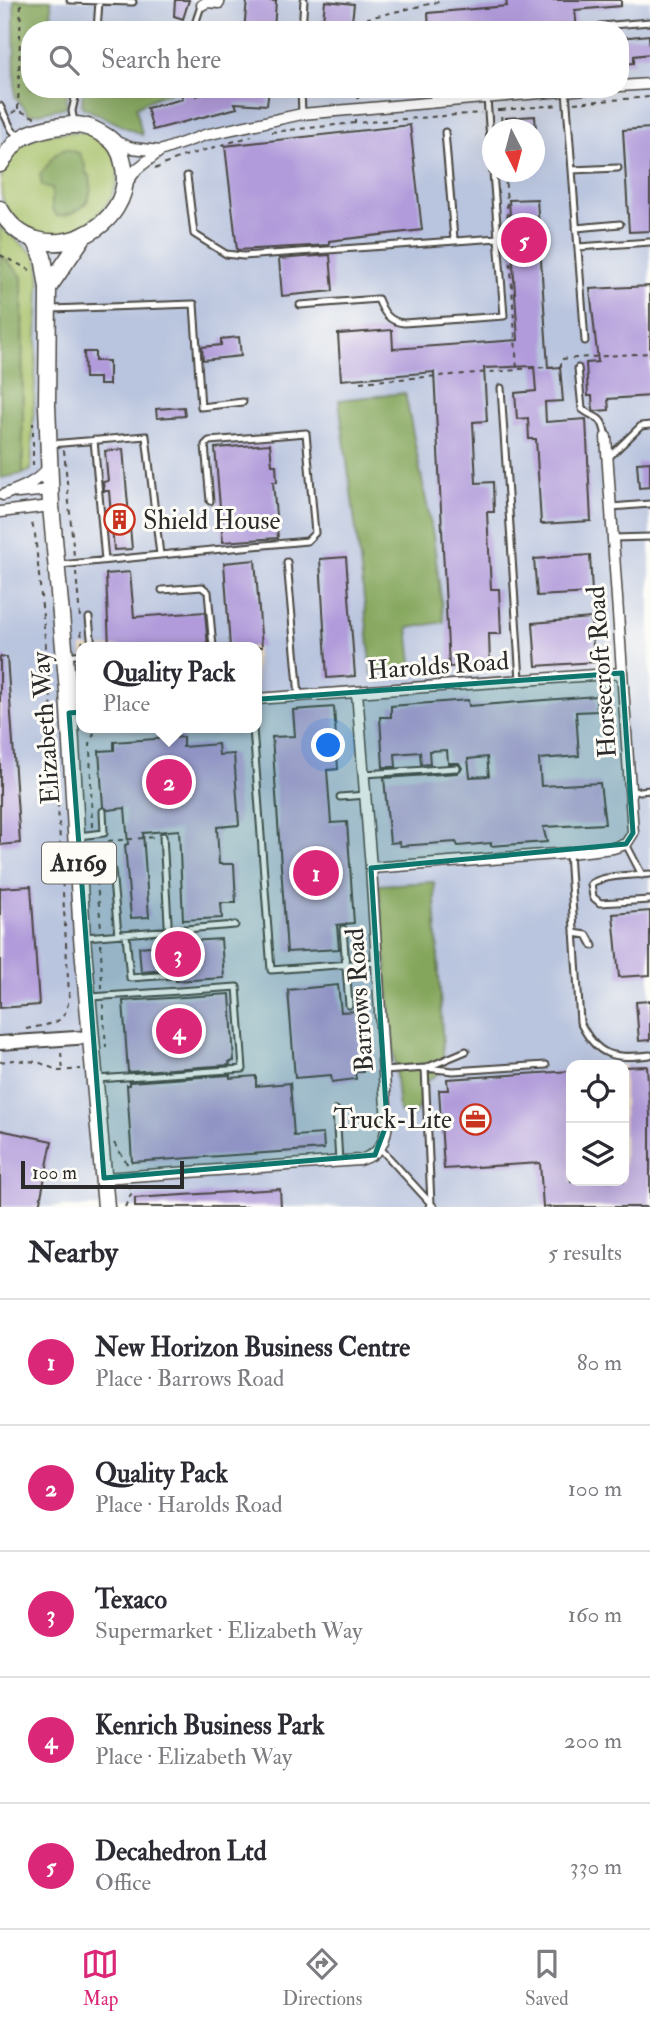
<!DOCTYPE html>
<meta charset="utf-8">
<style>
:root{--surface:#fff;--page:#f2f2f3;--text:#2b2b33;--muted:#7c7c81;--line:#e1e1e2;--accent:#db2777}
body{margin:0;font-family:"IM FELL Double Pica",serif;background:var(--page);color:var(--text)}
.controls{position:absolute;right:21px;bottom:21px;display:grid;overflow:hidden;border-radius:14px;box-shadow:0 7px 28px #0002}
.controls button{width:63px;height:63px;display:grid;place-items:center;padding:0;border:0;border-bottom:2px solid var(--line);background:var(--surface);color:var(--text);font:35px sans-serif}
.compass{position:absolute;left:482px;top:119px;width:63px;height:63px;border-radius:50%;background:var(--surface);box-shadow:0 7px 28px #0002;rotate:174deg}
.scale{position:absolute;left:21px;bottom:18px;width:163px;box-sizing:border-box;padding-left:7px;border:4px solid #2b2b2b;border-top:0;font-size:19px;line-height:24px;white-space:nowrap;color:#2b2b2b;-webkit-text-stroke:5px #fdfcf7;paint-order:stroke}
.you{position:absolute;left:329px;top:746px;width:24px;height:24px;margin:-18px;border:5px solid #fff;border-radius:50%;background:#1a73e8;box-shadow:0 0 0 10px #1a73e833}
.badge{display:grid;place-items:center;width:46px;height:46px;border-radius:50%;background:var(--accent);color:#fff;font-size:23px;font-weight:700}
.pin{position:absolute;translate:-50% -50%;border:4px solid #fff;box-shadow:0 2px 7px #0006}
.popup{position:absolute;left:76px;top:642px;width:186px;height:91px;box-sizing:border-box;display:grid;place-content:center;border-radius:14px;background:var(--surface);filter:drop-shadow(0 2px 5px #0005);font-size:23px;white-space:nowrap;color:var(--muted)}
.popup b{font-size:26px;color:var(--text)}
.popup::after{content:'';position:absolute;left:50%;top:100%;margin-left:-14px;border:14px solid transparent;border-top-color:var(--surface)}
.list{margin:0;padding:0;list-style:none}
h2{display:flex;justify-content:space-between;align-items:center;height:91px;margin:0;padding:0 28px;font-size:30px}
h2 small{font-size:23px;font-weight:400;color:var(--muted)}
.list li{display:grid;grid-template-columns:46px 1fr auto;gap:21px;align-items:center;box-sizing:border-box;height:126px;padding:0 28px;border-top:2px solid var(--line)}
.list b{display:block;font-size:26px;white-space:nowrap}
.list p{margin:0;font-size:23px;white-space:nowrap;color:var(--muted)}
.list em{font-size:23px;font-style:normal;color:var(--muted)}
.icon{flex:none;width:38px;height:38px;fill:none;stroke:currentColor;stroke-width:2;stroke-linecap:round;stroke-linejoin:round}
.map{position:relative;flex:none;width:650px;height:1207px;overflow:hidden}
.search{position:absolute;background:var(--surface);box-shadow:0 7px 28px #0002;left:21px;right:21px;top:21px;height:77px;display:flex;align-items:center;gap:18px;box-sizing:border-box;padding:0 24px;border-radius:28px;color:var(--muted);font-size:26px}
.sheet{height:721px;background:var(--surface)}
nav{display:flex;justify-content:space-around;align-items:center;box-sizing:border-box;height:98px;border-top:2px solid var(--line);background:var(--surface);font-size:19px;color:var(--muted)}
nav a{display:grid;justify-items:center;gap:4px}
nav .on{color:var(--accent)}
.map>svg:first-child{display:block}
.industrial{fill:#b9c4de;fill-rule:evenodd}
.green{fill:#a5bf66;stroke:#687548;stroke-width:2}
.forest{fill:#84a65b;stroke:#586843;stroke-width:2}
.building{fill:#b19bda;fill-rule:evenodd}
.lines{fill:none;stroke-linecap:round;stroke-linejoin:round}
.service-casing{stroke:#494743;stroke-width:9}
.minor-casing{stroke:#494743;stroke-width:13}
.tertiary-casing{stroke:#494743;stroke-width:16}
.primary-casing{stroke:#494743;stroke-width:19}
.path{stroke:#494743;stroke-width:2;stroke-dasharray:5 5;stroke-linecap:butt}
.service{stroke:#fff;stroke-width:5}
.minor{stroke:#fff;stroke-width:10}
.tertiary{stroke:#fff;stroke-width:12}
.primary{stroke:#fff;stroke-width:16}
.marked{fill:#0f766e;fill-opacity:0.2;stroke:#0f766e;stroke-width:5;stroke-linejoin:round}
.labels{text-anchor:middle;stroke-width:6;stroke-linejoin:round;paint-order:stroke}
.shield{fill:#fdfcf7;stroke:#6a6a68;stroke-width:2}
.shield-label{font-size:24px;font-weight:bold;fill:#2b2b2b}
.poi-label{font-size:26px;fill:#2b2b2b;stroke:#fdfcf7;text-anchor:start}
.street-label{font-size:26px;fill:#2b2b2b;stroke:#fdfcf7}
</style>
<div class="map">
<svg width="650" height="1207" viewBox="0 0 650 1207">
<rect width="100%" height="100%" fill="#fdfcf7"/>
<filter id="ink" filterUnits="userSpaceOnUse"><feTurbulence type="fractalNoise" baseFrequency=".0143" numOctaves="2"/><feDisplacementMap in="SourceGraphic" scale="14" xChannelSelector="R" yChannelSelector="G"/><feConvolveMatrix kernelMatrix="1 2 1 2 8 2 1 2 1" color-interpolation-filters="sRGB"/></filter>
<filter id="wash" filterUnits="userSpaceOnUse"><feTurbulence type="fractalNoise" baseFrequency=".00686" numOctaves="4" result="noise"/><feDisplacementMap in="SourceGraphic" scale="28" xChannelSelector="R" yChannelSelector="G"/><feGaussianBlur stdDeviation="1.57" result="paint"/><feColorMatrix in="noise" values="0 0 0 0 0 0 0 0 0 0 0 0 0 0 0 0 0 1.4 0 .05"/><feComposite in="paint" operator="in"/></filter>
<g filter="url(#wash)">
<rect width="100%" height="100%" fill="#f4e3ca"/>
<!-- industrial -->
<path class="industrial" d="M0 0H650V1207H0ZM30 30H620V89H30ZM492 130H534V172H492ZM82 647H256V728H82ZM571 1065H624V1181H571Z"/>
<!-- green -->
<path class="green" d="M89 132C96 137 105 142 110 149 133 182 100 221 70 233 62 237 47 235 38 233 28 231 20 221 12 215 3 206 0 194 1 181 2 157 24 140 46 134 59 131 76 133 89 132Z
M0 227 37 256 40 270 31 470 23 474 22 277 6 259 0 256Z"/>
<!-- forest -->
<path class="forest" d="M14 0H51L52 30H30V89H67L66 107 30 115 15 97Z
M83 89H182L156 97 136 107 142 135 82 107Z
M66 149 79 153 85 165 86 173 90 177C94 202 82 214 57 216L52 210V188L42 186 40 174C51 165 50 153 66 149Z
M0 257 6 259 22 277 23 474 0 478Z
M405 393 433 536 444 622 408 628 413 671 372 673 360 561 339 400Z
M434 882 444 1069 426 1082 421 1103 413 1116 399 1112 379 885Z"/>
<g id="blocks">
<!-- building -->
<path class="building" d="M175 0H189L183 19 174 16Z
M247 0 276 1 274 30H244Z
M506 0H621V6L575 10 577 30H429L428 13 507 6Z
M325 1 354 4 351 30H322Z
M649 35 650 54 634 56V63L620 64V38Z
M222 89H269L267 105 235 103 237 108 153 130 147 108 183 99 181 93 195 90 196 96Z
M535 116 536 130H507L506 118Z
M410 125 422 230 329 241V245L237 250 225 146Z
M650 128V231L629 232 623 130Z
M537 199 548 368 560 367 563 401 545 402 546 422 586 419 591 521 541 524 536 439H529L528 418 517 419 515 393 536 391 534 366 484 368 487 421 473 422 476 483 493 482 494 512H487L491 589H499L501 634H489L490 665 449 667 434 372 341 380 338 334 392 330 393 349 518 340 509 200Z
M330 255 333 291 282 296 279 259Z
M650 286V396L608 399 609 410 596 411 593 410 592 396H588L586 363 598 362 590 289Z
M239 337 241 356 203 360 202 347 221 345V339Z
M84 352H95V361H109V385H99V378H85Z
M184 407 185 416 157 418 156 409Z
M270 444 272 465H276L277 482H273L278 538 223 542 215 448Z
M123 449 132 549 114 550 109 491H104L103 482 108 481 105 451Z
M650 462V487L639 488 637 463Z
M590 555 592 593 537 596 534 559Z
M346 557 355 676 327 678 320 559Z
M255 560 262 647H230L224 563Z
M130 572 134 617 205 612 208 647H109L106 574Z
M591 618 594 662 536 666 533 623Z
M0 657H7L20 843 0 845Z
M596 696 597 711 576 712 579 756 539 759 541 786 600 783 605 824 543 827 547 842 491 846V843L458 846 456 842 400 846 399 842 390 843 384 778 457 773 462 768 459 763H448L447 750 429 751 430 764 421 765 420 752 395 754 396 767H383L380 717H391V706L468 700 469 706ZM487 757 489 776 470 777 468 759Z
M334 707 338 769 327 770 331 823 347 822 354 923 337 925 339 949 287 952 272 737 295 736 293 710Z
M183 737V747L218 744 219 755 234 754 239 825 217 827 219 864H234L236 903H221L222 918 183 920 179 830 143 833 149 917 131 918 125 845 128 844 125 808 108 810 103 806 99 751 114 750V742Z
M31 886 39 1005 0 1008V888Z
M650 911V975L619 977 613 914Z
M221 939 224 978 176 981 174 942Z
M164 945 165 970 141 972 139 947Z
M338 985 341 1012 358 1011 363 1072H355L356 1079 332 1082 331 1075 295 1078 288 990Z
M230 994 234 1061 229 1062 230 1065 128 1072 123 1001Z
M650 1001V1040L639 1041 636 1002Z
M647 1066 650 1115V1207H543L540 1163 444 1169 439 1090H448L447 1079 571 1071V1181H624V1067Z
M230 1075V1078L256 1076V1086L290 1083 294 1136 323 1134 324 1149 132 1162 127 1085H129V1082Z
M0 1130 52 1141 39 1207H0Z
M280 1189 281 1207H135V1198Z"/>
</g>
</g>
<g filter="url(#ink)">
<use href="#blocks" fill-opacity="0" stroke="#494743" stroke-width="2"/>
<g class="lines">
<defs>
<path id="service" d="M70 0 133 2
M97 30 99 1
M193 30 202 3
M302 30 304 0
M601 30 600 26 650 22
M301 89 302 114
M430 89 435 102
M566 91 585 341
M487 98 492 167
M0 106 12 130 18 136
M74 122 72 111 77 89
M445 132 454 239
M572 170 618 168
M187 176 194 234 226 254 243 256 498 238
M576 228 620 224
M578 247 650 242
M300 305 378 299C383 312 389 322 404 323L504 316 493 172
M51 309 194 304 201 407 243 402
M578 368 582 409C597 421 602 413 606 437
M501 388 520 680
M94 440 105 560
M51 444 146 436 160 555 60 565
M607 459 641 426 650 425
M611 507 650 504
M613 538 650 537
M160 555 307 541 315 533 306 433 209 441 205 445 210 501
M287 562 299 696
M162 590 202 587 208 592 213 647
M89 618 92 647
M68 656 82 654
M253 728 271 970 377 962
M364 774 457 768
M630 792 650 790
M340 797 366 795
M78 836 104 833 103 811
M626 844 642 875
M569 853 580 1022C597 1057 613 1059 650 1055
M81 864 102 862 112 870 118 934
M650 874C635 875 601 875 591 884L593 897 600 903 650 900
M343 929 349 1005
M574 933 587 935 593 946
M126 934 130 978 171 975 163 836
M85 937 235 925
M91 997 237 987 243 1069 97 1079
M428 1067 466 1051
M425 1068 453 1071 546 1065
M384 1071 425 1068 431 1204 429 1207
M336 1110 339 1162
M380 1148 434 1207"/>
<path id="minor" d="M202 5 207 2 219 3
M620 86 650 84
M114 141 132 148 160 151
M125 185 137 169 160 151 205 135 302 114 586 89
M18 493 50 490
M3 495C22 488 36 483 49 467
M0 512 51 506
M256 699 622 673
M371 868 569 853 613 848 626 844 633 833 606 437
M104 1178 360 1160C380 1154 385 1143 387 1123L371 868 357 692"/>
<path id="tertiary" d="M0 1043 91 1037"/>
<path id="primary" d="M0 164C6 156 12 145 20 139 34 130 56 126 72 125 85 124 96 130 107 137 116 143 121 152 123 163 140 228 37 278 0 209
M35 240 43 257 48 288 47 405 51 506 68 691 82 937 106 1207
M48 288 83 237"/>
</defs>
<!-- service casing -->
<use href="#service" class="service-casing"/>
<!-- minor casing -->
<use href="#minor" class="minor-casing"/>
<!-- tertiary casing -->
<use href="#tertiary" class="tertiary-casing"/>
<!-- primary casing -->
<use href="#primary" class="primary-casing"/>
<!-- path -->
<path class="path" d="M366 30 368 18 438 2 437 0
M358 99 359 89
M574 103 650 97
M18 109 21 0
M497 110H501L502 130
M501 110 558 105
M12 113 18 110 36 118
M355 119V123L481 113
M271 132 355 123
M155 169 178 158 252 136
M0 255 30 270
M519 369 561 366V359L650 353
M360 382 517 370 505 172
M64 450 74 556
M33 466V423
M76 572 80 618
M81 631 83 646
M92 827 90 744 96 728
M108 841 155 837
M94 843 95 855
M96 871 101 928
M101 944 102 988
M103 1004 106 1047
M26 1029C52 1023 67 1026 69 995L53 721 35 534 31 520
M61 1053 63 1070
M0 1062 14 1060 38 1062 59 1071 81 1069
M114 1143 128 1165
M125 1207 131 1194 130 1188"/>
<!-- service -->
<use href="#service" class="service"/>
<!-- minor -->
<use href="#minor" class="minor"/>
<!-- tertiary -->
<use href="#tertiary" class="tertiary"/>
<!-- primary -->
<use href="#primary" class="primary"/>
</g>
</g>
<!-- marked area -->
<path class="marked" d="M622 673 633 833 626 844 371 868 387 1123 375 1155 104 1178 69 713Z"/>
<!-- icons -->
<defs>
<symbol id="building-ring" viewBox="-11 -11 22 22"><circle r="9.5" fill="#fdfcf7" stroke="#c8321e" stroke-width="1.5"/><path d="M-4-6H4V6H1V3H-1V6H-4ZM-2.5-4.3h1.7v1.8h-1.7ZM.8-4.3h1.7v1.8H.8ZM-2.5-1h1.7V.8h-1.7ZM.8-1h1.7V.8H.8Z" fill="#c8321e"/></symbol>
<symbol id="office-ring" viewBox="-11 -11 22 22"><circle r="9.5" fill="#fdfcf7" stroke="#c8321e" stroke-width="1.5"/><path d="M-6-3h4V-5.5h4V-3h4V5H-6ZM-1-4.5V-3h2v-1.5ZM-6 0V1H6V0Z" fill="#c8321e"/></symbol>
</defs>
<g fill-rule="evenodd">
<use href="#building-ring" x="102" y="502" width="35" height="35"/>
<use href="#office-ring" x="458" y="1102" width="35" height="35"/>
</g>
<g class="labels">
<!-- shield labels -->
<rect class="shield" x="42" y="842.5" width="74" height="41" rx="5"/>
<g class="shield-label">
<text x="79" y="871">A1169</text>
</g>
<!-- poi labels -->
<g class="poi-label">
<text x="143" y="529">Shield House</text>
<text x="452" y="1128" text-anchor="end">Truck-Lite</text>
</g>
<!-- street labels -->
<g class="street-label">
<text transform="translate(438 665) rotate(-4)" y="9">Harolds Road</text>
<text transform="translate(601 672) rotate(-94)" y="9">Horsecroft Road</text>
<text transform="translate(45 728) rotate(-94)" y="9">Elizabeth Way</text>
<text transform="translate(359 1000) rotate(-94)" y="9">Barrows Road</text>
</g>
</g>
</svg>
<div class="controls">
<button><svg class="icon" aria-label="locate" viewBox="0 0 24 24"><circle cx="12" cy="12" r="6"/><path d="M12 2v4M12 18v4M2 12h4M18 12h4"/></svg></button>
<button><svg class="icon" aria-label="layers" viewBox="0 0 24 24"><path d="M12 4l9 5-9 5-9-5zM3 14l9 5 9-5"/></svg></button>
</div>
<svg class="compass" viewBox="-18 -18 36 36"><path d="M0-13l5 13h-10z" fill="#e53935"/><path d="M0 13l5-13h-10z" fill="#7c7c81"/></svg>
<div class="scale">100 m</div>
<div class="you"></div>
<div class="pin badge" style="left:316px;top:873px">1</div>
<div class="pin badge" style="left:169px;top:782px">2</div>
<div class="popup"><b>Quality Pack</b>Place</div>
<div class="pin badge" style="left:178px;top:954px">3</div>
<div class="pin badge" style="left:179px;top:1031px">4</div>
<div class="pin badge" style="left:524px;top:240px">5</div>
<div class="search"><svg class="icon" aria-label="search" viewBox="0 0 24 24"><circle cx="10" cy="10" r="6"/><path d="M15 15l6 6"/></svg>Search here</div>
</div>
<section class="sheet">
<h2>Nearby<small>5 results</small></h2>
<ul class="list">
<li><span class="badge">1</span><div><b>New Horizon Business Centre</b><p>Place · Barrows Road</p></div><em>80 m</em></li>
<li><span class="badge">2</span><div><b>Quality Pack</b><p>Place · Harolds Road</p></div><em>100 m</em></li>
<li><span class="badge">3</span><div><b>Texaco</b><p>Supermarket · Elizabeth Way</p></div><em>160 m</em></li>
<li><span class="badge">4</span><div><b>Kenrich Business Park</b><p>Place · Elizabeth Way</p></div><em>200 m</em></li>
<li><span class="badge">5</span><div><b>Decahedron Ltd</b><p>Office</p></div><em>330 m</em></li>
</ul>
</section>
<nav>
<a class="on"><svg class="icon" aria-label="map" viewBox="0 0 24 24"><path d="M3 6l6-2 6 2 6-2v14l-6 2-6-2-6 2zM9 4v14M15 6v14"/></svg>Map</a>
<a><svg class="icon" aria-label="directions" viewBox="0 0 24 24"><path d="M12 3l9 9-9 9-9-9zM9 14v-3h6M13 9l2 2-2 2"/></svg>Directions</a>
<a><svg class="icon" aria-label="saved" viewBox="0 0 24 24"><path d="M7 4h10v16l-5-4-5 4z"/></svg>Saved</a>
</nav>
